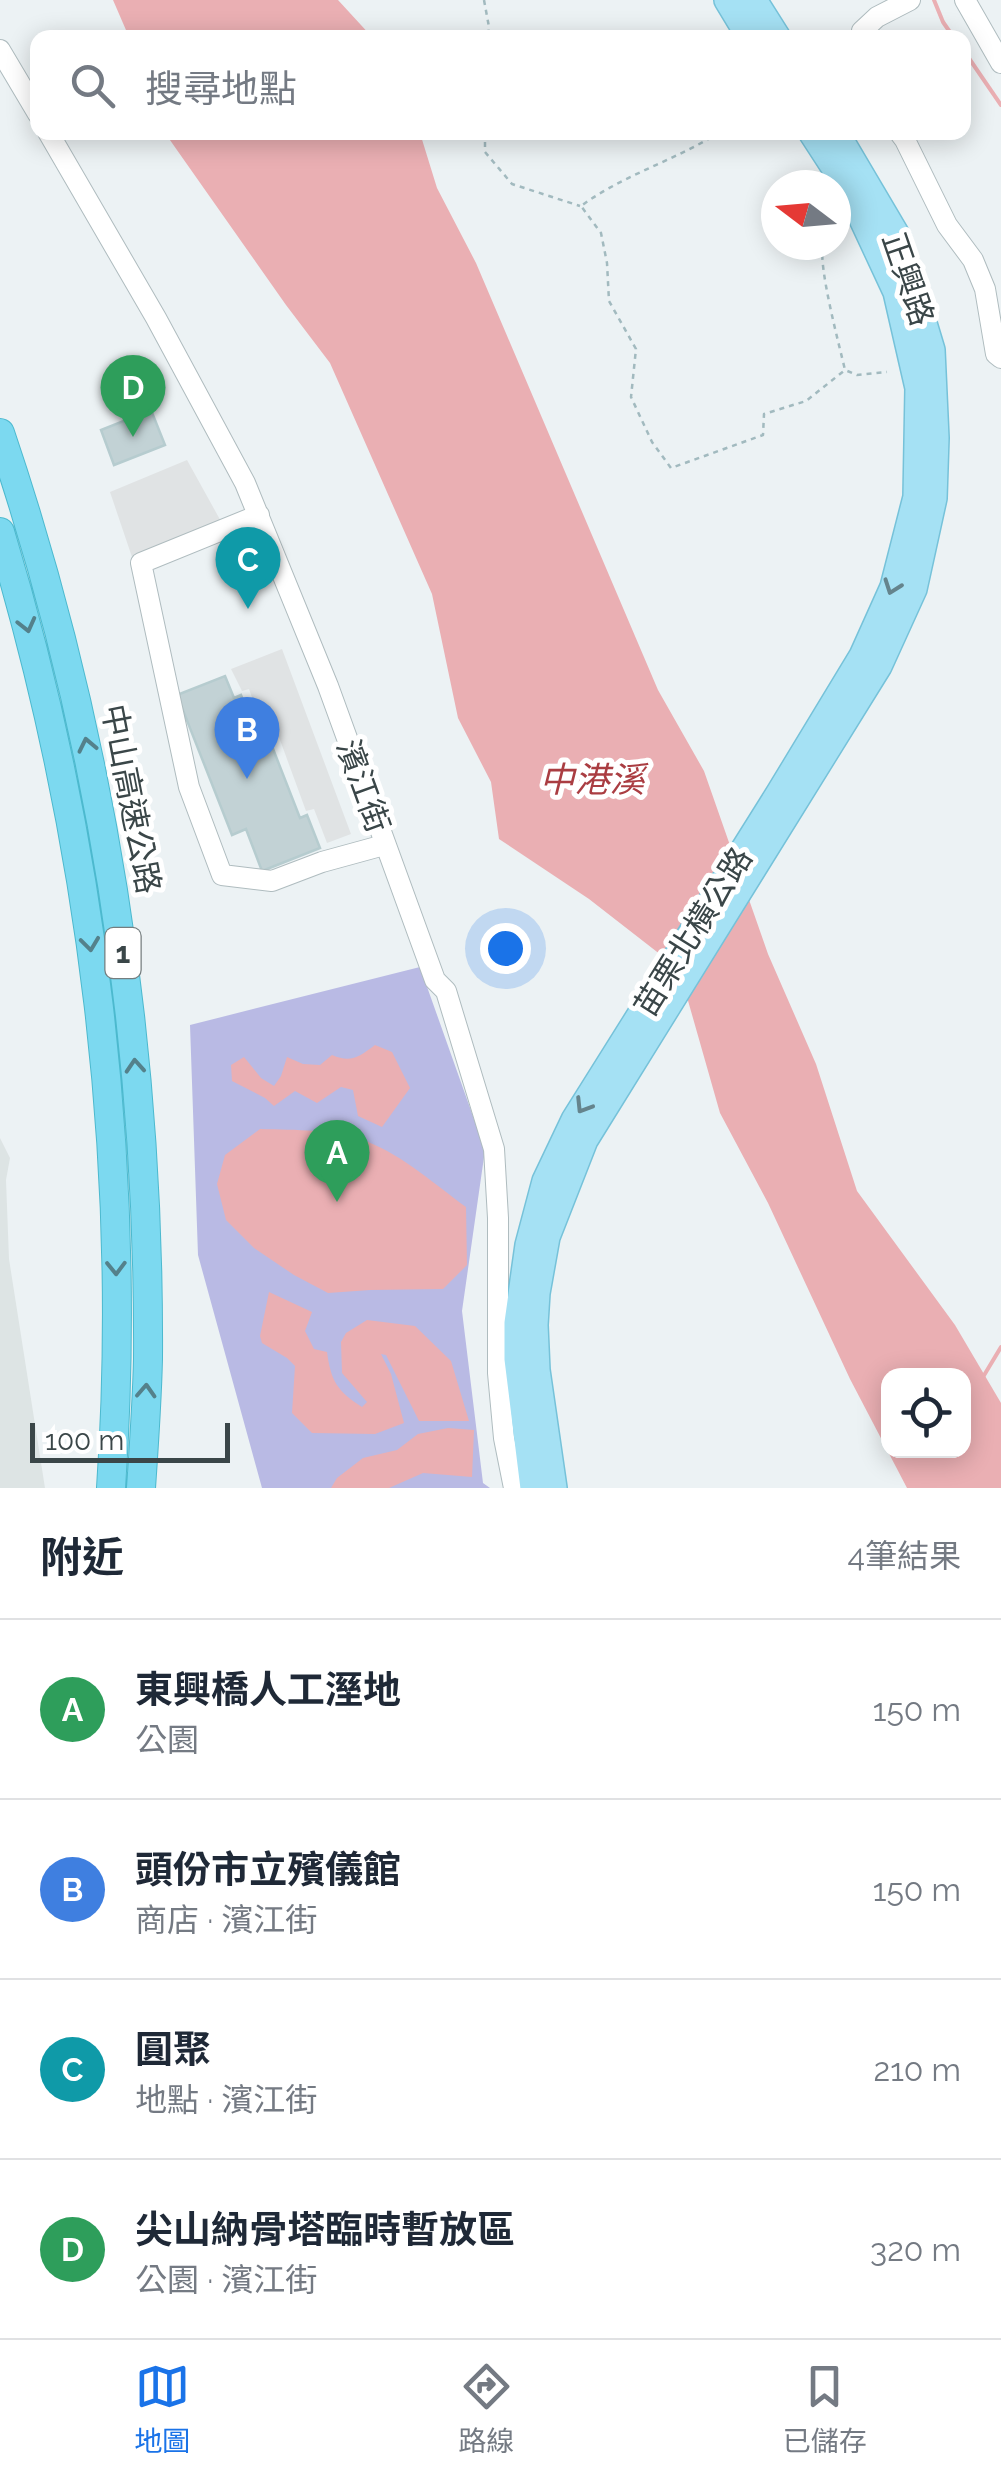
<!DOCTYPE html>
<html lang="zh-TW">
<meta charset="utf-8">
<style>
:root{--surface:#fff;--page:#f6f6f7;--text:#1f2937;--muted:#747a83;--line:#e0e1e3;--accent:#1a73e8}
body{margin:0;font-family:Raleway,"Noto Sans TC",sans-serif;background:var(--page);color:var(--text)}
.controls{position:absolute;right:30px;bottom:30px;display:grid;overflow:hidden;border-radius:20px;box-shadow:0 5px 25px #0003}
.controls button{width:90px;height:90px;display:grid;place-items:center;padding:0;border:0;border-bottom:2px solid var(--line);background:var(--surface);color:var(--text);font:50px sans-serif}
.compass{position:absolute;left:761px;top:170px;width:90px;height:90px;border-radius:50%;background:var(--surface);box-shadow:0 5px 25px #0003;rotate:286deg}
.scale{position:absolute;left:30px;bottom:25px;width:200px;box-sizing:border-box;padding-left:10px;border:5px solid #3a4648;border-top:0;font-size:28px;line-height:35px;white-space:nowrap;color:#3a4648;-webkit-text-stroke:8px #fff;paint-order:stroke}
.you{position:absolute;left:505px;top:948px;width:35px;height:35px;margin:-25px;border:8px solid #fff;border-radius:50%;background:#1a73e8;box-shadow:0 0 0 15px #1a73e833}
.badge{display:grid;place-items:center;width:65px;height:65px;border-radius:50%;background:var(--accent);color:#fff;font-size:32px;font-weight:700}
.pin{position:absolute;translate:-50% -82px;filter:drop-shadow(0 2px 5px #0008)}
.pin::after{content:'';position:absolute;top:52px;width:35px;height:30px;background:inherit;clip-path:polygon(0 0,100% 0,50% 100%)}
.list{margin:0;padding:0;list-style:none}
h2{display:flex;justify-content:space-between;align-items:center;height:130px;margin:0;padding:0 40px;font-size:42px}
h2 small{font-size:32px;font-weight:400;color:var(--muted)}
.list li{display:grid;grid-template-columns:65px 1fr auto;gap:30px;align-items:center;box-sizing:border-box;height:180px;padding:0 40px;border-top:2px solid var(--line)}
.list b{display:block;font-size:38px;white-space:nowrap}
.list p{margin:0;font-size:32px;white-space:nowrap;color:var(--muted)}
.list em{font-size:32px;font-style:normal;color:var(--muted)}
.icon{flex:none;width:55px;height:55px;fill:none;stroke:currentColor;stroke-width:2;stroke-linecap:round;stroke-linejoin:round}
.map{position:relative;flex:none;width:1001px;height:1488px;overflow:hidden}
.search{position:absolute;background:var(--surface);box-shadow:0 5px 25px #0003;left:30px;right:30px;top:30px;height:110px;display:flex;align-items:center;gap:25px;box-sizing:border-box;padding:0 35px;border-radius:20px;color:var(--muted);font-size:38px}
.sheet{height:850px;background:var(--surface)}
nav{display:flex;justify-content:space-around;align-items:center;box-sizing:border-box;height:140px;border-top:2px solid var(--line);background:var(--surface);font-size:28px;color:var(--muted)}
nav a{display:grid;justify-items:center;gap:5px}
nav .on{color:var(--accent)}
.map>svg:first-child{display:block}
.industrial{fill:#dde4e4}
.green{fill:#b9bae4}
.parking{fill:#e0e3e4}
.water{fill:#eaafb3;fill-rule:evenodd}
.lines{fill:none;stroke-linecap:round;stroke-linejoin:round}
.stream{stroke:#eaafb3;stroke-width:4}
.building{fill:#c2d2d5;stroke:#b6cccf;stroke-width:2.5}
.minor-casing{stroke:#afbcbf;stroke-width:22}
.major-casing{stroke:#76c2d9;stroke-width:28}
.highway-casing{stroke:#4cb9ce;stroke-width:30}
.path{stroke:#a2babf;stroke-width:2.5;stroke-dasharray:5 5;stroke-linecap:butt}
.minor{stroke:#fff;stroke-width:20}
.major{stroke:#a5e1f4;stroke-width:25}
.highway{stroke:#7cd9f0;stroke-width:28}
.oneway{stroke:#65848d}
.oneway2{stroke:#54818b}
.labels{text-anchor:middle;stroke-width:10;stroke-linejoin:round;paint-order:stroke}
.shield{fill:#fff;stroke:#757e7f;stroke-width:2.5}
.shield-label{font-size:30px;font-weight:bold;fill:#3a4648}
.street-label{font-size:32px;fill:#3a4648;stroke:#fff}
.water-label{font-size:35px;font-style:italic;fill:#aa3d42;stroke:#fff}
</style>
<div class="map">
<svg width="1001" height="1488" viewBox="0 0 1001 1488">
<rect width="100%" height="100%" fill="#ecf2f4"/>
<!-- industrial -->
<path class="industrial" d="M0 1138 10 1158 6 1180 9 1259 45 1488H0Z"/>
<!-- green -->
<path class="green" d="M420 967 485 1150 462 1311 483 1483 490 1488H262L198 1255 190 1025Z"/>
<!-- parking -->
<path class="parking" d="M187 460 223 525 133 560 110 492Z
M282 649 351 834 327 843 314 809 306 811 276 729 264 731 249 689 242 691 231 669Z"/>
<!-- water -->
<path class="water" d="M113 0H338L372 37H129Z
M165 133H420L437 188 476 263 658 690 704 771 768 954 816 1064 857 1191 955 1325 1001 1403V1488H907L850 1379 768 1203 720 1113 679 969 589 899 499 839 491 782 458 718 432 594 330 363 286 305ZM888 1376H964V1450H888Z
M375 1045 392 1052 410 1088 382 1127 358 1116 353 1090 341 1087 317 1103 295 1091 274 1106 265 1098 232 1081 231 1065 244 1057 261 1078 274 1086 281 1076 287 1057 303 1064 320 1065 332 1055C351 1063 359 1057 375 1045Z
M260 1129C296 1130 334 1129 368 1142 402 1155 437 1186 466 1207L467 1265 443 1289 370 1290 328 1293 294 1275 254 1248 226 1220 217 1184 225 1155Z
M269 1292 312 1312 305 1331 314 1349 327 1352C331 1381 337 1391 362 1407L367 1402 342 1373 341 1342 346 1333 367 1320 415 1326 451 1361 469 1421H419L386 1355 381 1354 391 1374 404 1423 375 1434 312 1433 292 1413 295 1366 287 1358 262 1343 260 1336Z
M448 1428 474 1430 472 1477 423 1473 389 1488H331L337 1478 363 1458 397 1450 418 1434Z"/>
<g class="lines">
<!-- stream -->
<path class="stream" d="M934 0 943 22 954 38
M964 51 1001 105
M983 1377 1001 1347"/>
</g>
<!-- building -->
<path class="building" d="M151 410 165 445 114 465 101 430Z
M225 676 234 698 241 695 253 726 246 729 251 743 268 736 300 818 307 815 320 848 262 871 246 829 232 835 177 695Z"/>
<g class="lines">
<defs>
<path id="minor" d="M965 0 1001 63
M863 38 862 31 877 17 910 0
M0 50 38 114
M48 132 156 318 245 483 328 686 435 980 446 991 494 1149 498 1218V1373L504 1438 514 1488
M899 132 905 140 947 225 973 260 985 289 996 354 1001 358
M259 515 141 563 189 787 222 875 272 881 322 862 384 845"/>
<path id="major" d="M727 0 750 38
M754 0 778 38
M533 1488 517 1359V1323L528 1245 545 1181 574 1120 779 793 862 656 893 587 916 497 918 388 896 292 848 189 811 132
M554 1488 537 1370 535 1325 537 1293 547 1237 585 1140 879 666 914 589 934 498 936 438 932 350 898 237 836 132"/>
<path id="highway" d="M0 433C102 734 150 1042 148 1359 147 1402 144 1445 141 1488
M0 532C93 840 133 1167 111 1488"/>
</defs>
<!-- minor casing -->
<use href="#minor" class="minor-casing"/>
<!-- major casing -->
<use href="#major" class="major-casing"/>
<!-- highway casing -->
<use href="#highway" class="highway-casing"/>
<!-- path -->
<path class="path" d="M484 0 489 27 488 38
M485 132V152L512 184 580 206
M720 132C676 160 623 175 581 206L601 233 607 263 609 301 636 349 631 397 652 442 671 468 763 435 764 414 806 401 845 370
M823 245C818 266 839 344 845 370L857 375 887 372"/>
<!-- minor -->
<use href="#minor" class="minor"/>
<!-- major -->
<use href="#major" class="major"/>
<!-- highway -->
<use href="#highway" class="highway"/>
</g>
<!-- one-way arrows -->
<defs><path id="oneway-chevron" d="M-2-3.5L2.5 0L-2 3.5" fill="none" stroke-width="1.6" stroke-linecap="round" stroke-linejoin="round" transform="scale(2.5)"/></defs>
<g class="oneway">
<use href="#oneway-chevron" transform="translate(892 587) rotate(110)"/>
<use href="#oneway-chevron" transform="translate(583 1106) rotate(122)"/>
</g>
<g class="oneway2">
<use href="#oneway-chevron" transform="translate(27 625) rotate(76)"/>
<use href="#oneway-chevron" transform="translate(87 745) rotate(-102)"/>
<use href="#oneway-chevron" transform="translate(90 944) rotate(83)"/>
<use href="#oneway-chevron" transform="translate(135 1066) rotate(-94)"/>
<use href="#oneway-chevron" transform="translate(116 1268) rotate(89)"/>
<use href="#oneway-chevron" transform="translate(146 1391) rotate(-87)"/>
</g>
<g class="labels">
<!-- shield labels -->
<rect class="shield" x="105.5" y="928" width="35" height="50" rx="8"/>
<g class="shield-label">
<text x="123" y="963">1</text>
</g>
<!-- street labels -->
<g class="street-label">
<text transform="translate(908 279) rotate(71)" y="11">正興路</text>
<text transform="translate(363 786) rotate(70)" y="11">濱江街</text>
<text transform="translate(131 799) rotate(79)" y="11">中山高速公路</text>
<text transform="translate(693 932) rotate(-58)" y="11">苗栗北橫公路</text>
</g>
<!-- water labels -->
<g class="water-label">
<text x="592" y="792">中港溪</text>
</g>
</g>
</svg>
<div class="controls">
<button><svg class="icon" aria-label="locate" viewBox="0 0 24 24"><circle cx="12" cy="12" r="6"/><path d="M12 2v4M12 18v4M2 12h4M18 12h4"/></svg></button>
</div>
<svg class="compass" viewBox="-18 -18 36 36"><path d="M0-13l5 13h-10z" fill="#e53935"/><path d="M0 13l5-13h-10z" fill="#747a83"/></svg>
<div class="scale">100 m</div>
<div class="you"></div>
<div class="pin badge" style="left:337px;top:1202px;background:#2e9e5b">A</div>
<div class="pin badge" style="left:247px;top:779px;background:#3f7fe0">B</div>
<div class="pin badge" style="left:248px;top:609px;background:#0f9aa8">C</div>
<div class="pin badge" style="left:133px;top:437px;background:#2e9e5b">D</div>
<div class="search"><svg class="icon" aria-label="search" viewBox="0 0 24 24"><circle cx="10" cy="10" r="6"/><path d="M15 15l6 6"/></svg>搜尋地點</div>
</div>
<section class="sheet">
<h2>附近<small>4筆結果</small></h2>
<ul class="list">
<li><span class="badge" style="background:#2e9e5b">A</span><div><b>東興橋人工溼地</b><p>公園</p></div><em>150 m</em></li>
<li><span class="badge" style="background:#3f7fe0">B</span><div><b>頭份市立殯儀館</b><p>商店 · 濱江街</p></div><em>150 m</em></li>
<li><span class="badge" style="background:#0f9aa8">C</span><div><b>圓聚</b><p>地點 · 濱江街</p></div><em>210 m</em></li>
<li><span class="badge" style="background:#2e9e5b">D</span><div><b>尖山納骨塔臨時暫放區</b><p>公園 · 濱江街</p></div><em>320 m</em></li>
</ul>
</section>
<nav>
<a class="on"><svg class="icon" aria-label="map" viewBox="0 0 24 24"><path d="M3 6l6-2 6 2 6-2v14l-6 2-6-2-6 2zM9 4v14M15 6v14"/></svg>地圖</a>
<a><svg class="icon" aria-label="directions" viewBox="0 0 24 24"><path d="M12 3l9 9-9 9-9-9zM9 14v-3h6M13 9l2 2-2 2"/></svg>路線</a>
<a><svg class="icon" aria-label="saved" viewBox="0 0 24 24"><path d="M7 4h10v16l-5-4-5 4z"/></svg>已儲存</a>
</nav>
